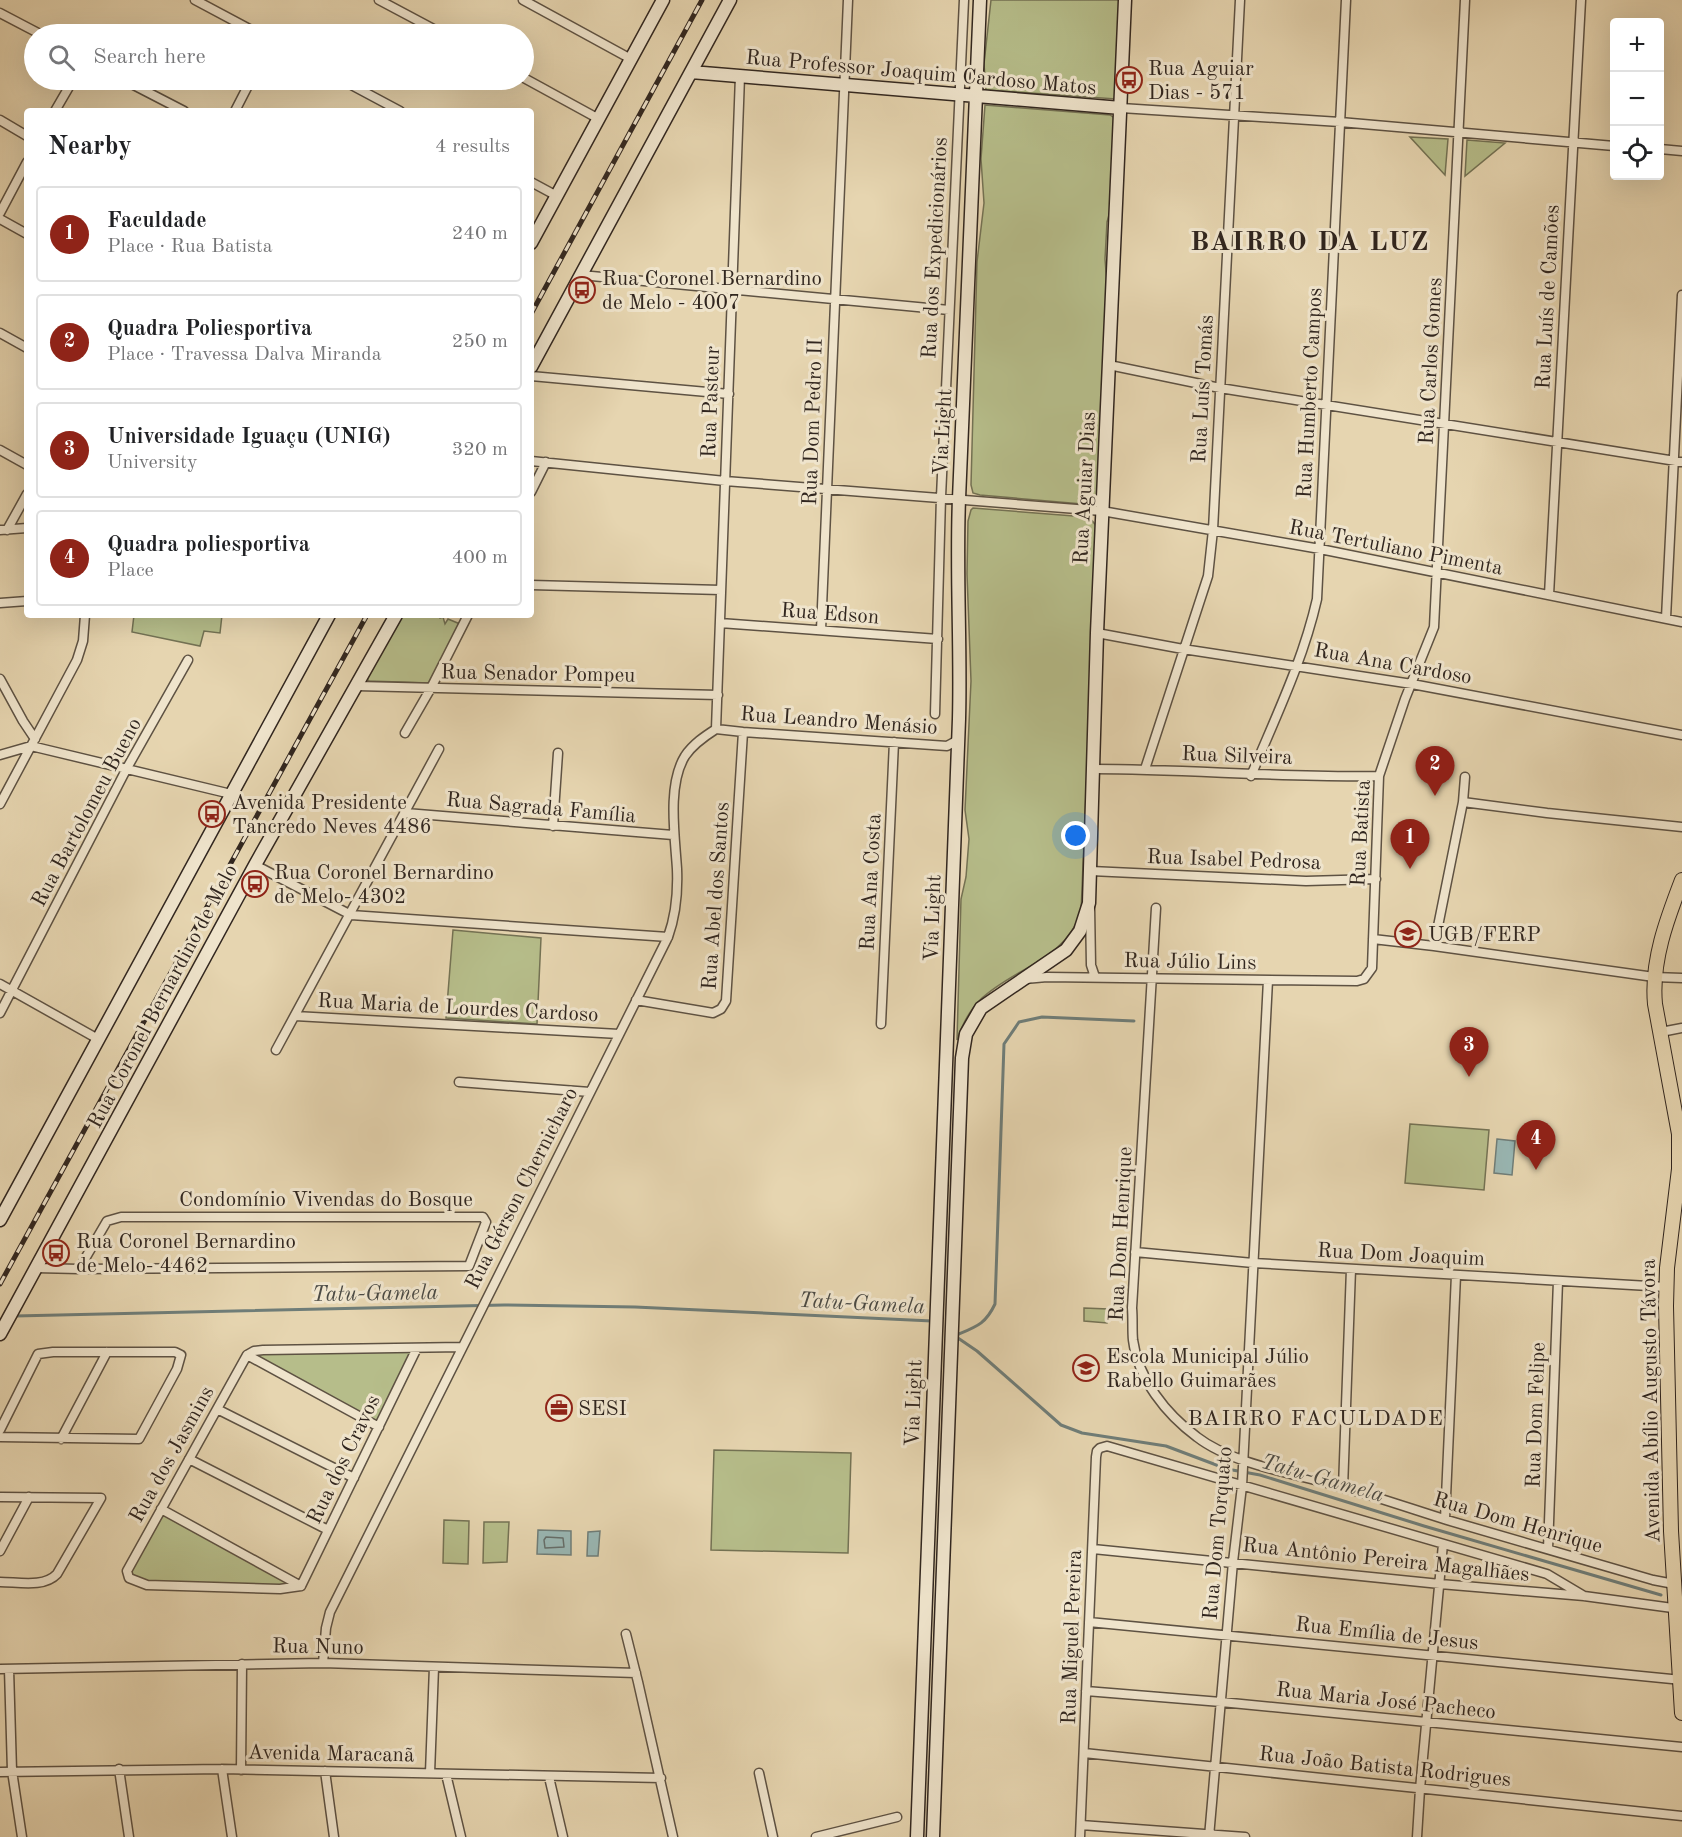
<!DOCTYPE html>
<meta charset="utf-8">
<style>
:root{--surface:#fff;--page:#f6f6f6;--text:#202124;--muted:#757577;--line:#e0e0e0;--accent:#8f2418}
body{margin:0;font-family:"Old Standard TT",serif;background:var(--page);color:var(--text)}
.controls{position:absolute;right:18px;top:18px;display:grid;overflow:hidden;border-radius:6px;box-shadow:0 6px 24px #0002}
.controls button{width:54px;height:54px;display:grid;place-items:center;padding:0;border:0;border-bottom:2px solid var(--line);background:var(--surface);color:var(--text);font:30px sans-serif}
.you{position:absolute;left:1076px;top:836px;width:21px;height:21px;margin:-15px;border:4px solid #fff;border-radius:50%;background:#1a73e8;box-shadow:0 0 0 9px #1a73e833}
.badge{display:grid;place-items:center;width:39px;height:39px;border-radius:50%;background:var(--accent);color:#fff;font-size:20px;font-weight:700}
.pin{position:absolute;translate:-50% -50px;filter:drop-shadow(0 2px 3px #0008)}
.pin::after{content:'';position:absolute;top:32px;width:21px;height:18px;background:inherit;clip-path:polygon(0 0,100% 0,50% 100%)}
.list{margin:0;padding:0;list-style:none}
h2{display:flex;justify-content:space-between;align-items:center;height:78px;margin:0;padding:0 24px;font-size:26px}
h2 small{font-size:20px;font-weight:400;color:var(--muted)}
.list li{display:grid;grid-template-columns:39px 1fr auto;gap:18px;align-items:center;box-sizing:border-box;height:96px;margin:0 12px 12px;padding:0 12px;border:2px solid var(--line);border-radius:6px}
.list b{display:block;font-size:22px;white-space:nowrap}
.list p{margin:0;font-size:20px;white-space:nowrap;color:var(--muted)}
.list em{font-size:20px;font-style:normal;color:var(--muted)}
.icon{flex:none;width:33px;height:33px;fill:none;stroke:currentColor;stroke-width:2;stroke-linecap:round;stroke-linejoin:round}
.map{position:relative;flex:none;width:1682px;height:1837px;overflow:hidden}
.search{position:absolute;background:var(--surface);box-shadow:0 6px 24px #0002;left:24px;top:24px;width:510px;height:66px;display:flex;align-items:center;gap:15px;box-sizing:border-box;padding:0 21px;border-radius:33px;color:var(--muted);font-size:22px}
.panel{position:absolute;background:var(--surface);box-shadow:0 6px 24px #0002;left:24px;top:108px;width:510px;height:510px;border-radius:6px}
.map>svg:first-child{display:block}
.green{fill:#b6bd8a;stroke:#747254;stroke-width:1.5}
.water{fill:#99b7b4;stroke:#6f7d78;stroke-width:1.5}
.lines{fill:none;stroke-linecap:round;stroke-linejoin:round}
.shore{stroke:#656e6a;stroke-width:1.5}
.stream{stroke:#6f7d78;stroke-width:3}
.street-casing{stroke:#5e5243;stroke-width:11}
.secondary-casing{stroke:#31261f;stroke-width:15}
.primary-casing{stroke:#31261f;stroke-width:16}
.street{stroke:#efe4cc;stroke-width:8}
.secondary{stroke:#efe4cc;stroke-width:12}
.primary{stroke:#e6d5b0;stroke-width:14}
.rail-casing{stroke:#31261f;stroke-width:5}
.rail{stroke:#efe4cc;stroke-width:3;stroke-dasharray:9;stroke-linecap:butt}
.labels{text-anchor:middle;stroke-width:6;stroke-linejoin:round;paint-order:stroke}
.poi-label{font-size:21px;fill:#31261f;stroke:#efe4cc;text-anchor:start}
.street-label{font-size:21px;fill:#31261f;stroke:#efe4cc}
.water-label{font-size:22px;font-style:italic;fill:#4b4a44;stroke:#efe4cc}
.neighbourhood-label{font-size:22px;letter-spacing:1.5px;fill:#31261f;stroke:#efe4cc}
.district-label{font-size:27px;font-weight:bold;letter-spacing:1.5px;fill:#31261f;stroke:#efe4cc}
</style>
<div class="map">
<svg width="1682" height="1837" viewBox="0 0 1682 1837">
<rect width="100%" height="100%" fill="#e6d5b0"/>
<filter id="stains"><feTurbulence type="fractalNoise" baseFrequency=".00333" numOctaves="4"/><feColorMatrix values="0 0 0 0 .2 0 0 0 0 .09 0 0 0 0 .02 0 0 0 .5 -.17"/></filter>
<radialGradient id="worn" r=".72"><stop offset=".6" stop-color="#630" stop-opacity="0"/><stop offset="1" stop-color="#630" stop-opacity=".3"/></radialGradient>
<!-- green -->
<path class="green" d="M991 0H1120L1116 99 986 90 984 64Z
M985 105 1110 115 1116 119 1112 205 1107 222 1105 259 1108 297 1098 503 1094 505 980 495 973 493 971 485 977 262 984 203 981 159Z
M1410 137 1448 139 1445 175Z
M1467 140 1505 143 1465 176Z
M973 508 1087 517C1095 522 1097 526 1097 535L1081 912C1065 961 1013 968 980 1000 968 1012 962 1025 957 1040L961 899 966 877 969 839 965 810 971 681 967 574 968 521 971 510Z
M134 615H222L220 633 204 631 200 646 132 632Z
M401 615H439L440 618 443 617 445 624 448 619 460 624 430 683 369 681 367 679Z
M453 930 541 938 537 1024 446 1018Z
M1410 1124 1489 1130 1484 1190 1405 1183Z
M1084 1308 1108 1309 1107 1323 1084 1321Z
M414 1350 377 1423 250 1355 254 1353Z
M714 1450 851 1453 848 1553 711 1550Z
M161 1512 296 1587 148 1582 138 1580 127 1571Z
M444 1520 469 1521 468 1564 443 1563Z
M484 1522H509L507 1562 483 1563Z"/>
<!-- water -->
<path class="water" d="M1497 1139 1515 1141 1512 1175 1494 1173Z
M538 1530 571 1531V1555L537 1554Z
M600 1531 598 1556H587L588 1532Z"/>
<g class="lines">
<!-- shore -->
<path class="shore" d="M546 1537 563 1538 564 1547 545 1548 544 1540Z"/>
<!-- stream -->
<path class="stream" d="M15 1316 504 1305 635 1307 932 1321
M956 1333 959 1334C978 1326 986 1323 995 1304L1004 1044 1019 1022 1042 1017 1134 1021
M955 1336 977 1351 1061 1425 1082 1433 1166 1446 1227 1469 1260 1475 1424 1526 1661 1595"/>
<defs>
<path id="street" d="M195 0 259 34
M379 0 443 34
M523 0 631 59
M0 13 40 34
M524 78 599 119
M124 80 184 111
M342 80 400 111
M1121 108 1340 122 1614 146
M55 111 73 80
M235 111 251 80
M0 120 27 136
M1660 149 1682 151
M531 182 557 196
M0 213 27 162
M0 219 27 234
M581 275 949 310
M0 333 27 348
M1109 365 1220 388 1682 462
M531 376 729 394
M0 450 27 465
M531 461 725 481 1102 511 1320 549 1682 622
M531 492 546 462
M0 530 27 528
M7 530 27 494
M531 585 721 590
M1549 595 1581 0
M0 603 27 601
M1666 618 1682 295
M720 623 938 639
M821 630 848 0
M1097 633 1183 649 1412 684 1682 735
M0 679 23 721 35 739
M357 686 718 695
M935 714 941 497 964 0
M716 729 740 76
M716 729 743 732 947 746 958 740
M405 733 431 688 468 615
M0 755 31 746 231 794
M1094 769C1189 769 1284 778 1379 776
M1145 769 1208 576 1213 530 1240 0
M1251 776C1275 718 1303 661 1317 599L1346 0
M1463 802 1547 813 1682 827
M0 804 77 660 83 641 85 615
M406 813 673 835
M553 826 558 753
M255 865 351 915 668 937
M1091 871 1306 881 1376 879
M1090 907 1091 965 1095 977
M1156 908 1132 1308C1133 1319 1132 1330 1133 1340 1138 1379 1166 1414 1197 1437 1233 1465 1298 1474 1342 1487 1377 1497 1412 1509 1447 1520 1515 1540 1584 1560 1653 1580L1674 1584
M1373 939 1434 946 1654 977 1682 978
M1434 946 1463 802 1465 777
M1025 979 1047 977 1357 981 1364 979 1372 968 1379 776 1405 699 1434 627 1465 0
M0 984 98 1039
M636 1000 713 1013 721 1009 726 1001 743 732
M0 1013 127 768 188 660
M295 1016 619 1034
M881 1024 894 742
M1661 1032 1682 1028
M276 1050 439 749
M459 1082 590 1092
M1135 1252 1253 1263 1666 1287
M36 1268 79 1269 469 1266 486 1222 483 1217H121L107 1221 79 1269
M247 1355 127 1571 129 1578 147 1585 280 1589 301 1586
M247 1355 254 1351 263 1350 462 1347
M247 1355 379 1427
M217 1409 354 1478
M0 1430 38 1354 53 1352H175L181 1355 177 1369 139 1439 0 1437
M61 1439 107 1352
M189 1459 328 1530
M1343 1488 1351 1269
M0 1497 101 1498 57 1574C44 1588 18 1582 0 1582
M161 1509 301 1586
M1445 1519 1456 1275
M1093 1549 1440 1584 1584 1596 1680 1609
M1548 1549 1558 1281
M0 1551 29 1497
M301 1586 417 1348
M1089 1622 1682 1680
M626 1634 638 1682 673 1837
M323 1663 326 1628 330 1612 668 937C676 915 678 893 677 869 675 836 667 785 685 756 693 744 705 736 716 729
M0 1669 323 1663 636 1673
M9 1669 12 1771 22 1837
M1086 1691 1221 1702 1682 1747
M1084 1753 1682 1816
M119 1769 129 1837
M222 1769 232 1837
M241 1770 242 1664
M325 1771 334 1837
M0 1772 222 1769 661 1778
M430 1773 434 1667
M759 1773 773 1837
M446 1774 461 1837
M549 1777 563 1837
M1081 1825 1245 1837
M816 1837 897 1817
M1080 1837 1096 1457 1097 1451 1100 1448 1107 1446 1547 1574 1584 1596
M1209 1837 1233 1562 1242 1486 1268 980
M1417 1837 1420 1789 1443 1544"/>
<path id="secondary" d="M691 72 1121 108
M531 243 663 0
M531 367 730 0
M0 1220 329 615
M0 1334 255 865 396 615
M917 1837 959 719C961 646 956 572 959 499L980 0
M933 1837 962 1058 966 1034 981 1008 1066 950 1080 931 1089 903 1097 633 1125 0"/>
<path id="primary" d="M1682 880C1667 919 1651 961 1655 1004L1679 1134V1169L1667 1268 1666 1306 1671 1531 1682 1713"/>
</defs>
<!-- street casing -->
<use href="#street" class="street-casing"/>
<!-- secondary casing -->
<use href="#secondary" class="secondary-casing"/>
<!-- primary casing -->
<use href="#primary" class="primary-casing"/>
<!-- street -->
<use href="#street" class="street"/>
<!-- secondary -->
<use href="#secondary" class="secondary"/>
<!-- primary -->
<use href="#primary" class="primary"/>
<defs>
<path id="rail" d="M531 314 702 0
M0 1284 367 615"/>
</defs>
<!-- rail casing -->
<use href="#rail" class="rail-casing"/>
<!-- rail -->
<use href="#rail" class="rail"/>
</g>
<!-- icons -->
<defs>
<symbol id="bus-ring" viewBox="-11 -11 22 22"><circle r="9.5" fill="#efe4cc" stroke="#8f2418" stroke-width="1.5"/><path d="M-5-6H5V4H4V6H2V4H-2V6H-4V4H-5ZM-3.5-4V0h7V-4ZM-3.5 1.2v1.5H-2V1.2ZM2 1.2v1.5H3.5V1.2Z" fill="#8f2418"/></symbol>
<symbol id="university-ring" viewBox="-11 -11 22 22"><circle r="9.5" fill="#efe4cc" stroke="#8f2418" stroke-width="1.5"/><path d="M0-5L7-2L0 1L-7-2ZM-4 1L0 2.5L4 1V4Q0 6-4 4Z" fill="#8f2418"/></symbol>
<symbol id="school-ring" viewBox="-11 -11 22 22"><circle r="9.5" fill="#efe4cc" stroke="#8f2418" stroke-width="1.5"/><path d="M0-5L7-2L0 1L-7-2ZM-4 1L0 2.5L4 1V4Q0 6-4 4Z" fill="#8f2418"/></symbol>
<symbol id="office-ring" viewBox="-11 -11 22 22"><circle r="9.5" fill="#efe4cc" stroke="#8f2418" stroke-width="1.5"/><path d="M-6-3h4V-5.5h4V-3h4V5H-6ZM-1-4.5V-3h2v-1.5ZM-6 0V1H6V0Z" fill="#8f2418"/></symbol>
</defs>
<g fill-rule="evenodd">
<use href="#bus-ring" x="1114" y="65" width="30" height="30"/>
<use href="#bus-ring" x="567" y="275" width="30" height="30"/>
<use href="#bus-ring" x="197" y="799" width="30" height="30"/>
<use href="#bus-ring" x="240" y="869" width="30" height="30"/>
<use href="#university-ring" x="1393" y="919" width="30" height="30"/>
<use href="#bus-ring" x="41" y="1238" width="30" height="30"/>
<use href="#school-ring" x="1071" y="1353" width="30" height="30"/>
<use href="#office-ring" x="544" y="1393" width="30" height="30"/>
</g>
<g class="labels">
<!-- poi labels -->
<g class="poi-label">
<text x="1148" y="75">Rua Aguiar<tspan x="1148" dy="24">Dias - 571</tspan></text>
<text x="602" y="285">Rua Coronel Bernardino<tspan x="602" dy="24">de Melo - 4007</tspan></text>
<text x="232" y="809">Avenida Presidente<tspan x="232" dy="24">Tancredo Neves 4486</tspan></text>
<text x="274" y="879">Rua Coronel Bernardino<tspan x="274" dy="24">de Melo- 4302</tspan></text>
<text x="1428" y="941">UGB/FERP</text>
<text x="76" y="1248">Rua Coronel Bernardino<tspan x="76" dy="24">de Melo- 4462</tspan></text>
<text x="1106" y="1363">Escola Municipal Júlio<tspan x="1106" dy="24">Rabello Guimarães</tspan></text>
<text x="578" y="1415">SESI</text>
</g>
<!-- street labels -->
<g class="street-label">
<text transform="translate(921 72) rotate(5)" y="7">Rua Professor Joaquim Cardoso Matos</text>
<text transform="translate(934 248) rotate(-87)" y="7">Rua dos Expedicionários</text>
<text transform="translate(1547 297) rotate(-87)" y="7">Rua Luís de Camões</text>
<text transform="translate(1430 361) rotate(-87)" y="7">Rua Carlos Gomes</text>
<text transform="translate(1202 389) rotate(-87)" y="7">Rua Luís Tomás</text>
<text transform="translate(1309 393) rotate(-87)" y="7">Rua Humberto Campos</text>
<text transform="translate(710 402) rotate(-88)" y="7">Rua Pasteur</text>
<text transform="translate(812 422) rotate(-88)" y="7">Rua Dom Pedro II</text>
<text transform="translate(942 432) rotate(-87)" y="7">Via Light</text>
<text transform="translate(1084 488) rotate(-87)" y="7">Rua Aguiar Dias</text>
<text transform="translate(1396 547) rotate(11)" y="7">Rua Tertuliano Pimenta</text>
<text transform="translate(830 613) rotate(4)" y="7">Rua Edson</text>
<text transform="translate(1393 663) rotate(10)" y="7">Rua Ana Cardoso</text>
<text transform="translate(538 673) rotate(1)" y="7">Rua Senador Pompeu</text>
<text transform="translate(839 720) rotate(4)" y="7">Rua Leandro Menásio</text>
<text transform="translate(1237 755) rotate(2)" y="7">Rua Silveira</text>
<text transform="translate(541 807) rotate(5)" y="7">Rua Sagrada Família</text>
<text transform="translate(86 812) rotate(-62)" y="7">Rua Bartolomeu Bueno</text>
<text transform="translate(1360 833) rotate(-87)" y="7">Rua Batista</text>
<text transform="translate(1234 859) rotate(2)" y="7">Rua Isabel Pedrosa</text>
<text transform="translate(870 882) rotate(-87)" y="7">Rua Ana Costa</text>
<text transform="translate(715 896) rotate(-86)" y="7">Rua Abel dos Santos</text>
<text transform="translate(932 918) rotate(-88)" y="7">Via Light</text>
<text transform="translate(1190 961) rotate(1)" y="7">Rua Júlio Lins</text>
<text transform="translate(162 996) rotate(-62)" y="7">Rua Coronel Bernardino de Melo</text>
<text transform="translate(458 1007) rotate(3)" y="7">Rua Maria de Lourdes Cardoso</text>
<text transform="translate(521 1188) rotate(-63)" y="7">Rua Gérson Chernicharo</text>
<text x="326" y="1206">Condomínio Vivendas do Bosque</text>
<text transform="translate(1120 1234) rotate(-87)" y="7">Rua Dom Henrique</text>
<text transform="translate(1401 1254) rotate(3)" y="7">Rua Dom Joaquim</text>
<text transform="translate(1650 1401) rotate(-91)" y="7">Avenida Abílio Augusto Távora</text>
<text transform="translate(913 1403) rotate(-88)" y="7">Via Light</text>
<text transform="translate(1535 1415) rotate(-88)" y="7">Rua Dom Felipe</text>
<text transform="translate(171 1454) rotate(-61)" y="7">Rua dos Jasmins</text>
<text transform="translate(343 1459) rotate(-64)" y="7">Rua dos Cravos</text>
<text transform="translate(1518 1522) rotate(16)" y="7">Rua Dom Henrique</text>
<text transform="translate(1217 1533) rotate(-85)" y="7">Rua Dom Torquato</text>
<text transform="translate(1386 1559) rotate(6)" y="7">Rua Antônio Pereira Magalhães</text>
<text transform="translate(1387 1633) rotate(6)" y="7">Rua Emília de Jesus</text>
<text transform="translate(1071 1637) rotate(-88)" y="7">Rua Miguel Pereira</text>
<text transform="translate(318 1646) rotate(1)" y="7">Rua Nuno</text>
<text transform="translate(1386 1700) rotate(6)" y="7">Rua Maria José Pacheco</text>
<text transform="translate(331 1753) rotate(1)" y="7">Avenida Maracanã</text>
<text transform="translate(1385 1766) rotate(6)" y="7">Rua João Batista Rodrigues</text>
</g>
<!-- water labels -->
<g class="water-label">
<text transform="translate(375 1292) rotate(-1)" y="8">Tatu-Gamela</text>
<text transform="translate(862 1302) rotate(3)" y="8">Tatu-Gamela</text>
<text transform="translate(1323 1477) rotate(16)" y="8">Tatu-Gamela</text>
</g>
<!-- neighbourhood labels -->
<g class="neighbourhood-label">
<text x="1316" y="1425">BAIRRO FACULDADE</text>
</g>
<!-- district labels -->
<g class="district-label">
<text x="1310" y="250">BAIRRO DA LUZ</text>
</g>
</g>
<rect width="100%" height="100%" filter="url(#stains)"/>
<rect width="100%" height="100%" fill="url(#worn)"/>
</svg>
<div class="controls">
<button>+</button>
<button>−</button>
<button><svg class="icon" aria-label="locate" viewBox="0 0 24 24"><circle cx="12" cy="12" r="6"/><path d="M12 2v4M12 18v4M2 12h4M18 12h4"/></svg></button>
</div>
<div class="you"></div>
<div class="pin badge" style="left:1410px;top:869px">1</div>
<div class="pin badge" style="left:1435px;top:796px">2</div>
<div class="pin badge" style="left:1469px;top:1077px">3</div>
<div class="pin badge" style="left:1536px;top:1170px">4</div>
<div class="search"><svg class="icon" aria-label="search" viewBox="0 0 24 24"><circle cx="10" cy="10" r="6"/><path d="M15 15l6 6"/></svg>Search here</div>
<section class="panel">
<h2>Nearby<small>4 results</small></h2>
<ul class="list">
<li><span class="badge">1</span><div><b>Faculdade</b><p>Place · Rua Batista</p></div><em>240 m</em></li>
<li><span class="badge">2</span><div><b>Quadra Poliesportiva</b><p>Place · Travessa Dalva Miranda</p></div><em>250 m</em></li>
<li><span class="badge">3</span><div><b>Universidade Iguaçu (UNIG)</b><p>University</p></div><em>320 m</em></li>
<li><span class="badge">4</span><div><b>Quadra poliesportiva</b><p>Place</p></div><em>400 m</em></li>
</ul>
</section>
</div>
